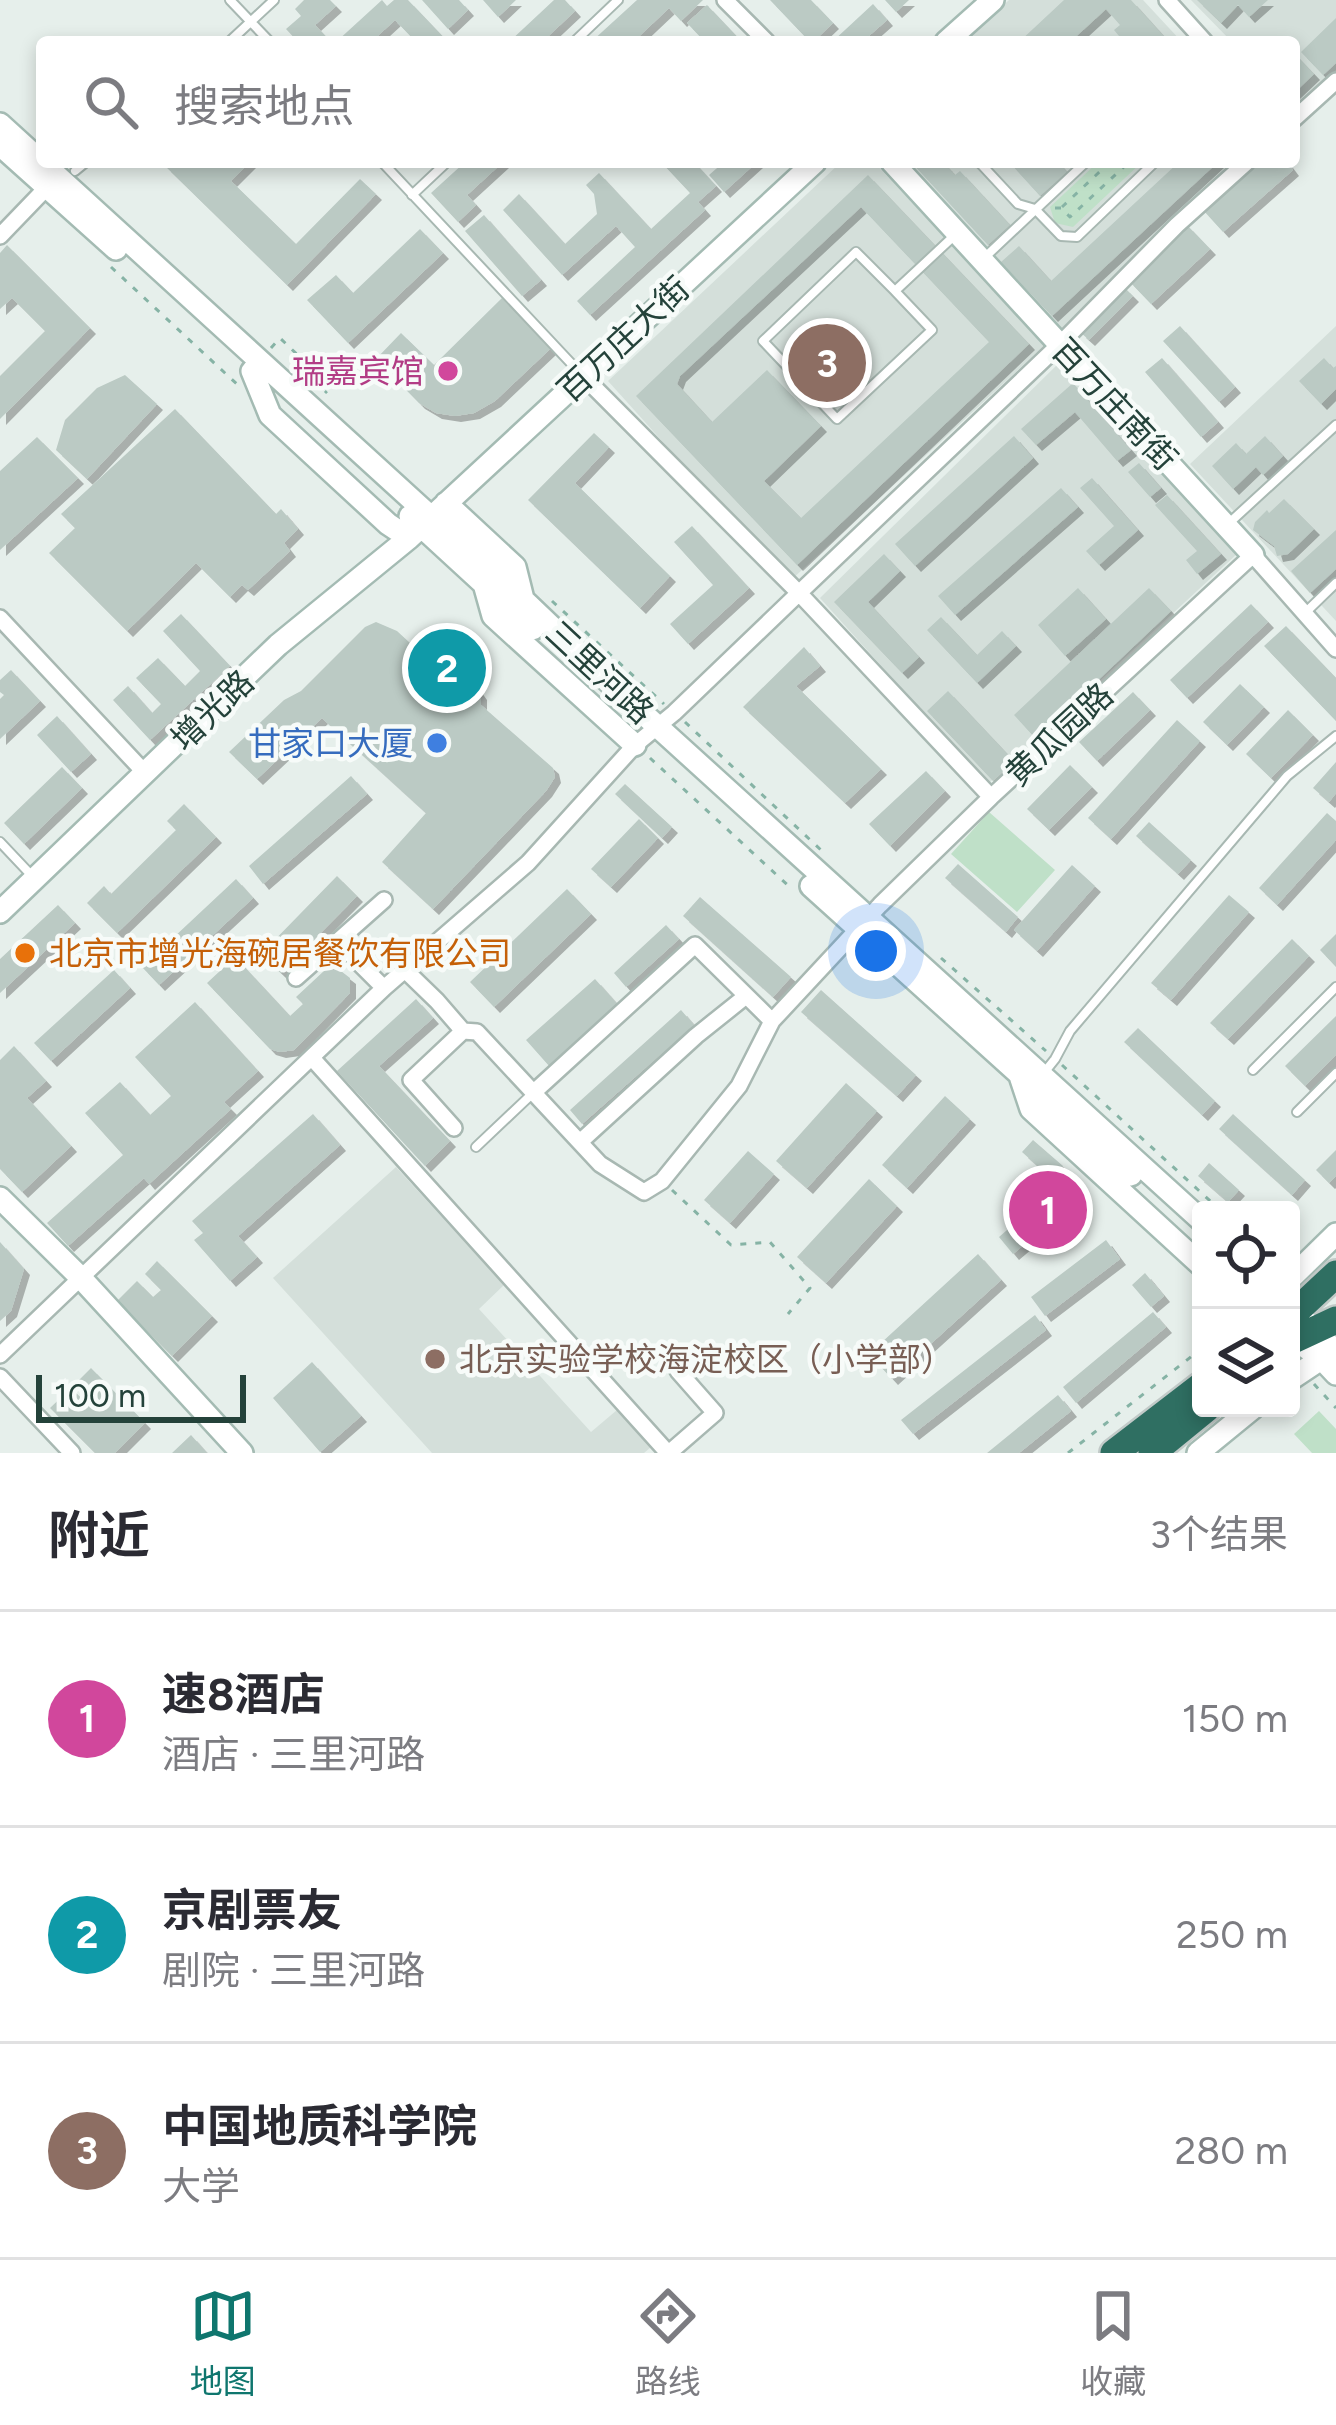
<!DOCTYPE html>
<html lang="zh">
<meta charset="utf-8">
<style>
:root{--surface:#fff;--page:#f7f7f7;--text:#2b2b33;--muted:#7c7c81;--line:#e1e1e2;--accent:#0f766e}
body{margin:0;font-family:Figtree,"Noto Sans SC",sans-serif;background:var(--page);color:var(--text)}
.controls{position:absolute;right:36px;bottom:36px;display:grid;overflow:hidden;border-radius:12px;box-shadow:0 6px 18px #0003}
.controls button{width:108px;height:108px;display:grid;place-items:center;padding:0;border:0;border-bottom:3px solid var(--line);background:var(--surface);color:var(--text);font:60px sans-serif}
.scale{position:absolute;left:36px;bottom:30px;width:210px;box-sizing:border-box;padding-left:12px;border:6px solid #24423a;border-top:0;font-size:33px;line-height:42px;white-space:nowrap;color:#24423a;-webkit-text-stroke:9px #f7fbf9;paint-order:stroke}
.you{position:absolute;left:876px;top:951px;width:42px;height:42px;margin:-30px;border:9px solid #fff;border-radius:50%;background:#1a73e8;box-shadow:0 0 0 18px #1a73e833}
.badge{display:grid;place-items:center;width:78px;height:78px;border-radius:50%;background:var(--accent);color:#fff;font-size:39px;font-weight:700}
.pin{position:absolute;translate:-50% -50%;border:6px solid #fff;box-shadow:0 3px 12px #0006}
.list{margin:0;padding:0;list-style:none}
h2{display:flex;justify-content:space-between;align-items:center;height:156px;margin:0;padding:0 48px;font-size:51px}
h2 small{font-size:39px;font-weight:400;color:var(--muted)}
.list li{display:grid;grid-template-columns:78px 1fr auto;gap:36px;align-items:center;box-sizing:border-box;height:216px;padding:0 48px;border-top:3px solid var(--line)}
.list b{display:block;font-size:45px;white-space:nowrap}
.list p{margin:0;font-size:39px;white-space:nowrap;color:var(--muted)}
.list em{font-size:39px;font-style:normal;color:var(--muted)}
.icon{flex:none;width:66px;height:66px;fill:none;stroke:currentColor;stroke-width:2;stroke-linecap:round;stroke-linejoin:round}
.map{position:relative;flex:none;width:1336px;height:1453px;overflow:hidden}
.search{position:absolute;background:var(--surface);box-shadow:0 6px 18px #0003;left:36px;right:36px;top:36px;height:132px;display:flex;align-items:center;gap:30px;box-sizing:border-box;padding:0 42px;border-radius:12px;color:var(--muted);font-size:45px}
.sheet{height:804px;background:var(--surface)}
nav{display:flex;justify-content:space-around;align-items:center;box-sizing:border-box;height:168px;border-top:3px solid var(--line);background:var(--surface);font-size:33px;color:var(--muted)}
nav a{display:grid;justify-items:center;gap:6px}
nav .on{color:var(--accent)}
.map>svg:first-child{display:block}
.built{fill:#d4dfda}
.green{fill:#bfe0c8}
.building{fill:#bbcac4;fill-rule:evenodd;filter:url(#shadow)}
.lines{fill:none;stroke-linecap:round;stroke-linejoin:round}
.lane-casing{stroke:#a8b8b2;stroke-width:12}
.street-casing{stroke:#a8b8b2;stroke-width:20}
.secondary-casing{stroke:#a4bbb3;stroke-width:26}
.highway-casing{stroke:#c2cac8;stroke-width:32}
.path{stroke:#86b3a5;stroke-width:3;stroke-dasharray:6 9;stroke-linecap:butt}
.lane{stroke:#fff;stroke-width:8}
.street{stroke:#fff;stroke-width:15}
.secondary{stroke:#fff;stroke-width:21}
.highway{stroke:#2f6f62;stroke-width:27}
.hotel-dot{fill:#d1479c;stroke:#f7fbf9;stroke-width:4.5}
.shop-dot{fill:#3f7fe0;stroke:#f7fbf9;stroke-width:4.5}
.food-dot{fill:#e8710a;stroke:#f7fbf9;stroke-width:4.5}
.education-dot{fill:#8d6e63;stroke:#f7fbf9;stroke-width:4.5}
.labels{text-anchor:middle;stroke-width:9;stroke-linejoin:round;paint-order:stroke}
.street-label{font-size:33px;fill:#24423a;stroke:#f7fbf9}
.hotel-label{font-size:33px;fill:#b23c85;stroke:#f7fbf9;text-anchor:end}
.shop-label{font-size:33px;fill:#366cbe;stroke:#f7fbf9;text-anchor:end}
.food-label{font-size:33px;fill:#c56008;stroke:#f7fbf9;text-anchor:start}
.education-label{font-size:33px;fill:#785e54;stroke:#f7fbf9;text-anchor:start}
</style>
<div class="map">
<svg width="1336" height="1453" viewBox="0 0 1336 1453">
<defs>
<filter id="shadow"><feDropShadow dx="6" dy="6" stdDeviation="0" flood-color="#0004"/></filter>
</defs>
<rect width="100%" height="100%" fill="#e6efeb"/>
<!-- built -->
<path class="built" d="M1009 0H1143L1182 42H964Z
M1191 0H1336V70L1296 108 1294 42H1232Z
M841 162H874L1045 345 789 582 608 381Z
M903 162H1235L1061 329Z
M1336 326V621L1190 464Z
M1060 362 1237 554 988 784 820 598Z
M396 1167 504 1285 479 1309 591 1432 617 1410 651 1447 644 1453H432L273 1278Z"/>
<!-- green -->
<path class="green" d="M1098 162H1142L1073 227 1055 223 1050 207Z
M989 812 1055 870 1017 912 951 854Z
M1319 1411 1336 1429V1453H1312L1294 1434Z"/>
<!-- building -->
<path class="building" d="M304 0H330L336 6 315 25 331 42H298L286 29 301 16 295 9Z
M382 0 387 6 394 0H408L448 42H416L395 20 371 42H336Z
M422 0H459L468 10 448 29Z
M483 0H516L498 17Z
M554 0H565L575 11 542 42H509Z
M637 0H703L681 21 669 8 633 42H591Z
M770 0H811L833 23 813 42H810Z
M885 0H909L896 12Z
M1064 0H1131L1169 42H1124L1114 30 1120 25 1106 9 1070 42H1019Z
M1197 0H1268L1249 17 1238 5 1221 23Z
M873 4 887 20 862 42H832Z
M707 5 742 42H705L687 23Z
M1336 18V63L1323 75 1301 52Z
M1294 53 1314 74 1294 93Z
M169 162H250L231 181 296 244 360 179 376 194 287 285 165 166Z
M465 162H503L467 195 476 205 458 222 431 193Z
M661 162H694L716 186 698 202 705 210 590 315 577 301 635 247 616 226 562 275 503 210 519 194 565 244 597 214 594 194 586 185 599 173 651 229 690 193Z
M724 162H757L724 192 709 175Z
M911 162H943L955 175 960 171 1010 225 988 245Z
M1009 162H1058L1067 172 1040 196Z
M1179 162H1218L1052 316 1001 262 1019 246 1051 281Z
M1258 162H1287L1293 170 1223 232 1203 210Z
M868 175 1029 344 797 565 636 396ZM861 207 989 342 801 518 764 481 821 426 767 370 712 422 677 384 680 376Z
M484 215 541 280 522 296 465 231Z
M1187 225 1210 249 1151 304 1128 280Z
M420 229 443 253 348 343 307 300 336 275 353 293Z
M7 245 90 328 0 419V376L45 331 12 298 0 309V253Z
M1124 287 1133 296 1089 340 1080 332Z
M502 298 550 349 495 401 474 413 455 416 436 413 419 403 376 359 401 333 434 365Z
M1180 326 1235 387 1219 402 1163 341Z
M1162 358 1218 422 1201 437 1145 372Z
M1324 358 1333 368 1336 366V389L1321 404 1299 381Z
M125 375 157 404 87 479 56 450 65 420 97 388Z
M1073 383 1131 450 1117 461 1075 412 1036 445 1021 429Z
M175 409 276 514 281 509 298 529 284 543 290 551 248 590 242 585 230 597 196 563 127 631 49 553 75 528 61 514Z
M594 433 609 447 575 483 670 576 640 608 528 500Z
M1014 436 1033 458 915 566 895 544Z
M1265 436 1283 456 1263 475 1256 467 1233 489 1212 466 1236 443 1246 454Z
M37 437 78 478 0 550V471Z
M1139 463 1161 488 1150 497 1128 472Z
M1092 478 1138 530 1099 565 1086 551 1114 526 1080 488Z
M1061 488 1078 507 955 615 938 596Z
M1167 495 1221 554 1197 574 1186 560 1197 551 1155 505Z
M1284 499 1314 529 1288 554 1277 556 1274 546 1253 530 1255 522 1267 510 1269 513Z
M692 526 749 588 688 644 670 624 713 585 674 542Z
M1336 530V569L1310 593 1291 571Z
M884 554 900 571 868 602 919 657 902 673 834 602Z
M1078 588 1106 619 1065 656 1038 625Z
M1149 588 1171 611 1036 739 1014 715Z
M1251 604 1268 622 1187 698 1170 680Z
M181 614 230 666 150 740 113 700 128 686 152 713 161 704 136 678 158 658 185 686 200 671 163 631Z
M941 617 977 655 1002 631 1016 646 977 683 927 630Z
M376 622 397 631 449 679 460 675 473 683 481 694V705L553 768 555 777 546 791 433 909 382 862 426 813 322 718 257 779 229 752 284 700 301 691 365 627Z
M1286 626 1336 678V721L1264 646Z
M804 647 820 666 796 686 881 769 845 803 743 707Z
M11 670 40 701 0 739V699L4 695 0 692V680Z
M1240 684 1264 707 1227 745 1203 722Z
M948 691 1014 761 993 781 927 711Z
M1133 692 1150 710 1097 761 1079 742Z
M1288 710 1313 735 1271 778 1246 754Z
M57 716 91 754 71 772 37 735Z
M1177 720 1200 741 1111 839 1088 818Z
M1336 762V793L1329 802 1313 788Z
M1070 765 1092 787 1049 830 1027 809Z
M62 767 82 788 24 844 4 823Z
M926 771 945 791 890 846 869 824Z
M351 776 367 794 263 884 249 866Z
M625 784 672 827 662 838 615 794Z
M184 804 216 837 117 933 87 903 104 886 111 894 176 830 167 821Z
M1327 813 1336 821V840L1277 905 1259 888Z
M639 819 658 838 611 887 591 869Z
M1149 822 1191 860 1178 874 1136 836Z
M958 864 1018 917 1006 932 945 878Z
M1072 865 1095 886 1037 951 1014 930Z
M337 876 357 896 281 973 261 954Z
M236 879 253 898 159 985 142 967Z
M567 889 591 914 494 1007 470 982Z
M1229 895 1249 912 1171 1000 1151 983Z
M700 897 791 977 773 997 683 916Z
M58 905 75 923 0 993V959Z
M666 925 679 939 626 987 614 973Z
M1336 934V967L1320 950Z
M1292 939 1309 956 1228 1039 1210 1023Z
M235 957 290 1016 303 1004 296 997 325 970 337 968 350 978V993L294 1050 280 1052 270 1049 207 983Z
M114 970 130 988 51 1061 34 1043Z
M595 979 619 1006 550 1067 526 1040Z
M821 990 916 1075 897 1096 801 1012Z
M416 999 433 1018 379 1066 450 1141 425 1166 337 1071Z
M195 1002 258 1071 224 1102 231 1109 149 1184 144 1178 68 1246 47 1223 123 1155 85 1113 120 1082 150 1115 171 1096 135 1057Z
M681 1010 694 1025 582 1124 570 1110Z
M1336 1016V1055L1305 1086 1285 1066Z
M1138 1028 1215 1101 1202 1115 1124 1042Z
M14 1046 46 1081 27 1098 71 1146 22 1192 0 1169V1060Z
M846 1083 877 1111 807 1188 776 1161Z
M945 1096 970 1119 907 1188 882 1165Z
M313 1114 340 1145 238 1236 257 1257 230 1281 194 1240 203 1233 192 1221Z
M1233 1114 1305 1180 1292 1195 1219 1129Z
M1033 1140 1063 1166 1052 1179 1022 1152Z
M1336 1150V1176L1329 1183 1316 1170Z
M748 1151 774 1174 730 1223 704 1200Z
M1209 1163 1239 1190 1228 1202 1198 1176Z
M869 1179 897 1206 826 1283 797 1257Z
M1050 1193 1065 1210 1013 1254 999 1237Z
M1106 1240 1120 1259 1045 1316 1031 1297Z
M0 1242 24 1269 11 1311 0 1321Z
M978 1254 1001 1280 892 1379 869 1354Z
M157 1261 212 1316 172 1356 117 1301 137 1281 153 1297 161 1290 145 1274Z
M1145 1273 1164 1296 1151 1307 1132 1285Z
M1153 1312 1166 1327 1076 1403 1063 1387Z
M1035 1315 1046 1330 913 1434 901 1420Z
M312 1362 361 1416 320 1452 273 1398Z
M91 1368 145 1423 115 1453H95L50 1408 71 1388 87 1404 95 1397 78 1381Z
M1058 1395 1071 1411 1019 1453H987Z
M191 1435 207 1453H172Z"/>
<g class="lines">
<defs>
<path id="lane" d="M230 0 270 42
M229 42 274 0
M574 42 618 0
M382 162 582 375
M979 162 1018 204 1035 209 1061 236 1077 237 1155 162
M75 171 86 162
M412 195 447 162
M983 259 1086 162
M895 291 856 252 763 341 837 419 932 330 895 291 955 235
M1228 524 1336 425
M1306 612 1336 583
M0 842 34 878
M1253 1070 1336 987
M1043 1074 1055 1059 1070 1031 1287 776 1336 736
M1297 1112 1336 1073
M476 1147 532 1094"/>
<path id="street" d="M725 0 767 42
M1167 0 1205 42
M1294 119 1336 81
M0 236 52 182
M583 376 799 593 991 797
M0 618 146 774
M338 942 384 988
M405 970 437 1001 463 1031 477 1032 600 1164 644 1192 662 1181 739 1086 772 1021 880 905 991 797 1253 555 1336 649
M296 978 384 900
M312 1058 668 1453
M534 1092 695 945 772 1021
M454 1128 411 1080 463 1031
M580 1142 696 1036 746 996
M0 1355 384 988 528 863 635 745 674 713 799 593 1060 344 1177 225 1247 162
M0 1377 72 1453
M669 1453 715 1413 678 1371"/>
<path id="secondary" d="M946 42 993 0
M0 124 431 517 446 526 625 697 1201 1220
M0 145 116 249
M892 162 1253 555
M252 371 270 415 388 524 409 538
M446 503 515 567 523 599
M410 516 533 629
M484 584 493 616 635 745
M811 886 1131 1175
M0 912 278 645 409 538 815 162
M1020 1076 1031 1109 1201 1265
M0 1198 80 1277 242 1453
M1291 1278 1336 1234
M1308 1323 1336 1352
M1291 1337 1322 1359 1336 1374
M1291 1379 1330 1353
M1198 1453 1253 1408"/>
<path id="highway" d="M1291 1316 1336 1274
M1291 1341 1336 1320
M1114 1453 1201 1386
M1152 1453 1207 1408"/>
</defs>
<!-- lane casing -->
<use href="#lane" class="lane-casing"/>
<!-- street casing -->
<use href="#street" class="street-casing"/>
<!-- secondary casing -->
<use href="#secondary" class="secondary-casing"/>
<!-- highway casing -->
<use href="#highway" class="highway-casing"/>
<!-- path -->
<path class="path" d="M1062 207 1110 162
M1055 208H1061L1070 217 1129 162
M111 267 240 387
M271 348 280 338 331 387 325 393
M552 601 664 704
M685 722 822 851
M650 758 793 890
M941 958 1046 1051
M1062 1065 1220 1210
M672 1190 731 1245 770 1242 810 1288 788 1314
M1314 1384 1336 1408
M1068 1453 1201 1349"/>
<!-- lane -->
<use href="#lane" class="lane"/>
<!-- street -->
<use href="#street" class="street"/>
<!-- secondary -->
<use href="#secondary" class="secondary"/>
<!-- highway -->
<use href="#highway" class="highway"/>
</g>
<!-- markers -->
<circle class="hotel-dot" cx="448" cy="371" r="12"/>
<circle class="shop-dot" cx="437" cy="743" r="12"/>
<circle class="food-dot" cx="25" cy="953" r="12"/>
<circle class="education-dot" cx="435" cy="1359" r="12"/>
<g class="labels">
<!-- street labels -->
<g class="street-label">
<text transform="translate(623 339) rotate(-43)" y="12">百万庄大街</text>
<text transform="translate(1115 404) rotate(47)" y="12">百万庄南街</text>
<text transform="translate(600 672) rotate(43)" y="12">三里河路</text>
<text transform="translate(212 710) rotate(-44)" y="12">增光路</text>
<text transform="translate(1059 734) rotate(-43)" y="12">黄瓜园路</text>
</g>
<!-- hotel labels -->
<g class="hotel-label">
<text x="424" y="383">瑞嘉宾馆</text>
</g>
<!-- shop labels -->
<g class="shop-label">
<text x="413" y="755">甘家口大厦</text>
</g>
<!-- food labels -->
<g class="food-label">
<text x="49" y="965">北京市增光海碗居餐饮有限公司</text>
</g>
<!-- education labels -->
<g class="education-label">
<text x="459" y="1371">北京实验学校海淀校区（小学部）</text>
</g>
</g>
</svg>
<div class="controls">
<button><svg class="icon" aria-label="locate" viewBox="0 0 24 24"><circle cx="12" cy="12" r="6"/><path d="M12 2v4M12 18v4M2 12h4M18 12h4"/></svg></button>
<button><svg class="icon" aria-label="layers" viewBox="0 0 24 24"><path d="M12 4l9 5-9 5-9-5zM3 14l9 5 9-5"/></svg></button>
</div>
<div class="scale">100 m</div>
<div class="you"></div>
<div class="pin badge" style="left:1048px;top:1210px;background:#d1479c">1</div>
<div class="pin badge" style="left:447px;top:668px;background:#0f9aa8">2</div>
<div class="pin badge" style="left:827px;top:363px;background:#8d6e63">3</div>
<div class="search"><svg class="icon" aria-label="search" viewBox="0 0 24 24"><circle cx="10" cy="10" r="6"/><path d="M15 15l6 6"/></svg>搜索地点</div>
</div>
<section class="sheet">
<h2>附近<small>3个结果</small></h2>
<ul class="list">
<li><span class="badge" style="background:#d1479c">1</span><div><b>速8酒店</b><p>酒店 · 三里河路</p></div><em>150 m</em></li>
<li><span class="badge" style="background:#0f9aa8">2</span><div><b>京剧票友</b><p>剧院 · 三里河路</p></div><em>250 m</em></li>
<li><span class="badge" style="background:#8d6e63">3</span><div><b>中国地质科学院</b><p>大学</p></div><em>280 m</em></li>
</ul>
</section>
<nav>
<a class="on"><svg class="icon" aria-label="map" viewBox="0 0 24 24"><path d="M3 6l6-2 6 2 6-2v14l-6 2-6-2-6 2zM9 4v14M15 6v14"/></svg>地图</a>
<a><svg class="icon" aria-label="directions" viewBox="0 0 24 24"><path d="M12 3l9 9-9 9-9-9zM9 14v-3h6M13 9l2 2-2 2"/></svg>路线</a>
<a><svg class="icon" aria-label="saved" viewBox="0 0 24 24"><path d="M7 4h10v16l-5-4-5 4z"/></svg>收藏</a>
</nav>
